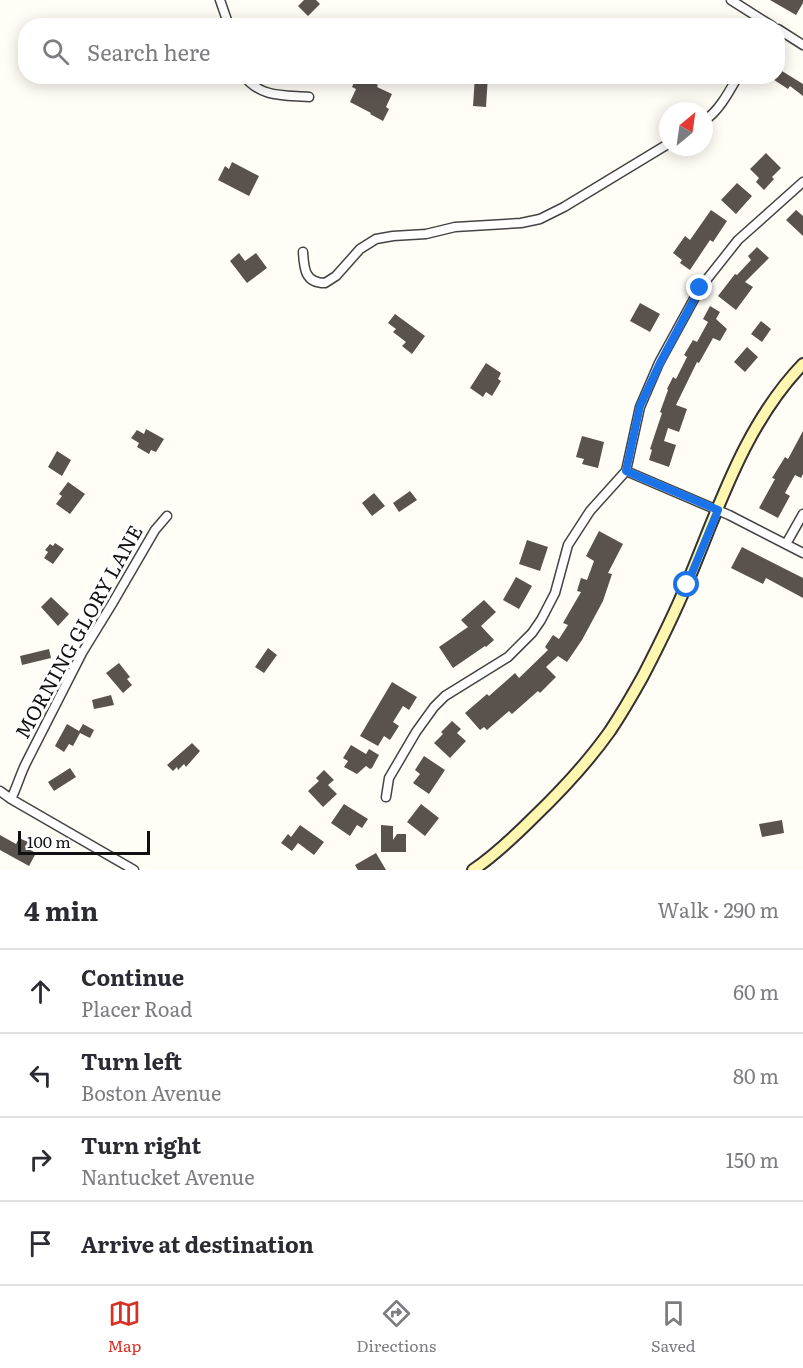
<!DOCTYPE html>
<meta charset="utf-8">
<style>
:root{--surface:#fff;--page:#f7f7f7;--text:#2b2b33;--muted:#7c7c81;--line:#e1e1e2;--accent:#d93025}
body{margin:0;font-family:Literata,serif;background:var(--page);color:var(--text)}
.compass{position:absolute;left:659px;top:102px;width:54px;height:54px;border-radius:50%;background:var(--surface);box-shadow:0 3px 15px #0003;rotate:29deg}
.scale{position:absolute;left:18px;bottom:15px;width:132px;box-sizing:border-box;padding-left:6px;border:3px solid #111;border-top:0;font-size:16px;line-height:21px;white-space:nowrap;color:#111;-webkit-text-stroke:4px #fff;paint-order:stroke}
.stop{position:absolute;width:18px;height:18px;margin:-14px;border:4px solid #1a73e8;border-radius:50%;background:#fff}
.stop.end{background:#1a73e8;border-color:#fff;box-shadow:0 2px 6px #0008}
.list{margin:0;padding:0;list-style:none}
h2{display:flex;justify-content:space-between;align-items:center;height:78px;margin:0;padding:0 24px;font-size:26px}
h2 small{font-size:20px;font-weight:400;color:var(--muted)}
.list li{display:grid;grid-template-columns:39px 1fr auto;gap:18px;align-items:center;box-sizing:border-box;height:84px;padding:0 24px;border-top:2px solid var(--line)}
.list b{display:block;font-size:22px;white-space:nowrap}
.list p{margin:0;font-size:20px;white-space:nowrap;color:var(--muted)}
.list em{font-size:20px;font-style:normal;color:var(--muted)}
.icon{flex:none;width:33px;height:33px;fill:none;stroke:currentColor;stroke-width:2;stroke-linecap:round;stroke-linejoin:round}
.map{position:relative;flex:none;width:803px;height:870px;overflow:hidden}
.search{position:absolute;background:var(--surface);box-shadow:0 3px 15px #0003;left:18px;right:18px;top:18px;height:66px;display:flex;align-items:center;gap:15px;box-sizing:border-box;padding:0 21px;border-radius:24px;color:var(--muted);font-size:22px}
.sheet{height:414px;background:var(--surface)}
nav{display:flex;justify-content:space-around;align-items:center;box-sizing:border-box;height:84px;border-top:2px solid var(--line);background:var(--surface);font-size:16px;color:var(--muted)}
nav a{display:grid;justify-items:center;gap:3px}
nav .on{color:var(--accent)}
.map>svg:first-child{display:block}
.building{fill:#5a524d}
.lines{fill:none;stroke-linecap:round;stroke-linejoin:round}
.minor-casing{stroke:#444;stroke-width:11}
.secondary-casing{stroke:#333;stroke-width:14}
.minor{stroke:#fff;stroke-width:8}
.secondary{stroke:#fff6b0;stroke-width:10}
.route{stroke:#1a73e8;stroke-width:8}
.labels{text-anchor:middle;stroke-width:6;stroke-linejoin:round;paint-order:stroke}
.street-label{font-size:20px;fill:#111;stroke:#fff}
</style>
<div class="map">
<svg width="803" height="870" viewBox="0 0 803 870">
<rect width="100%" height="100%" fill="#fffdf5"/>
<!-- building -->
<path class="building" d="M304 0H316L320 4 308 16 298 6Z
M770 0H803V3L796 15Z
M777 68 803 84V96L790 86 788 89 768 76H777Z
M357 76H362L378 85 377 87 392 94 386 107 389 109 383 121 370 114 371 113 350 102 356 89 352 87Z
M475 76H488L486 107 473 106Z
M766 153 781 168 772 177 774 179 764 190 756 182 759 178 750 169Z
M232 162 259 176 249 196 218 180 225 166 229 169Z
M737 183 752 196 736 214 721 200Z
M711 210 727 221 713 242 710 240 690 270 680 263 682 260 673 253 685 236 690 240Z
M796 210 803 216V236L786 220Z
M757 247 769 258 745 282 753 287 736 310 718 296 735 274 737 275 751 260 748 256Z
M239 253 245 261 256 253 267 268 247 283 230 261Z
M640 303 660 314 650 332 630 321Z
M710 306 720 312 716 319 727 329 720 341 713 338 699 363 697 362 676 405 687 409 679 432 668 428 664 441 676 445 669 467 649 460 652 450 650 449 662 413 660 412 668 390 667 389 673 377 676 379 687 357 684 355 693 340 697 342 708 322 703 319Z
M395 314 425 336 412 354 402 346 406 342 393 332 396 329 388 323Z
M761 321 771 329 762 342 751 334Z
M747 347 758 357 745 372 734 362Z
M486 363 501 373 498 379 501 381 492 396 486 392 483 397 470 388Z
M146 429 164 439 156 452 151 450 149 454 137 447 139 443 131 438 137 430 144 434Z
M803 431V474L801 478 795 475 785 493 790 496 778 518 759 508 775 479 772 478 785 457 788 459Z
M582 436 604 442 598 468 582 464 584 459 576 457Z
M57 451 71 460 62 476 48 467Z
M68 482 85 494 70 514 56 504 62 496 59 494Z
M410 491 417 500 399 512 393 503Z
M374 493 385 506 372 516 362 503Z
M599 531 623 544 608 573 612 574 603 601 582 640 567 662 558 656 546 667 556 677 540 693 538 691 512 714 509 711 487 730 484 727 480 730 465 713 487 694 489 696 515 673 519 678 548 650 545 647 553 635 559 639 568 625 563 623 581 592 577 591 581 578 587 580 594 561 586 556Z
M527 540 548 547 540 571 519 564Z
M55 543 64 549 53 564 44 558 48 552 45 550 50 544 53 546Z
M742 547 803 578V598L766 578 763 584 731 568Z
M516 577 532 586 519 609 503 600Z
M51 597 69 614 58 626 41 607Z
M484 600 496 612 481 626 494 640 486 647 485 646 453 668 439 647 468 627 461 620Z
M268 648 277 655 264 673 255 667Z
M49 649 51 658 22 665 20 656Z
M119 663 130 677 127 679 132 685 123 693 106 673Z
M392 682 417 697 409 710 403 706 393 722 399 726 390 740 384 736 378 746 360 736Z
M111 695 114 705 94 709 92 700Z
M452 721 461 729 457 733 466 741 450 758 434 743 443 734 441 732Z
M67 724 79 731 83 724 94 730 90 738 80 733 73 746 69 744 64 752 55 746Z
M192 743 200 751 186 767 184 764 178 770 177 767 173 771 167 765Z
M351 745 366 754 369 749 379 755 372 768 370 769 366 766 357 774 344 767 348 761 343 758Z
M424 756 445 770 429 794 413 783 420 774 415 770Z
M70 768 76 777 54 791 48 782Z
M324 770 334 780 328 785 337 794 323 807 308 791 319 781 316 778Z
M344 804 368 819 362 828 357 825 350 836 331 823Z
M421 804 439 818 425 836 407 822Z
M782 820 784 833 762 837 759 824Z
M300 825 324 842 314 855 298 843 292 851 281 843 288 834 291 837Z
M381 825 393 826V840L397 834H406V852H381Z
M0 835 16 844 19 838 28 842 25 847 36 853 29 866 0 850Z
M376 853 386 870H358L355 865Z"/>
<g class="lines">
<defs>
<path id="minor" d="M220 0 229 26
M731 0 772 26
M778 29 803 45
M244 76C261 98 284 95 309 97
M704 121C719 111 729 92 738 76
M303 252C304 269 305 283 325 283L336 276 360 249 376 239 393 236 426 234 455 227 521 223 540 219 564 207 668 144
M626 471 729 515 803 553
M786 544 803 514
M0 791 11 799 134 870
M386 797 389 778 416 732 434 707 445 696 508 657 532 633 541 620 555 593 568 545 590 511 626 471 640 407 659 363 700 288 738 240 803 182
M11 799C17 787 20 775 26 763L82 653 112 604 155 530 167 516"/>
<path id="secondary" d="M473 870C495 855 516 835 535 816 562 790 588 762 610 731 622 713 633 694 643 676 659 645 675 613 688 581 719 507 745 424 803 364"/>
</defs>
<!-- minor casing -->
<use href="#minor" class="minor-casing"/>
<!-- secondary casing -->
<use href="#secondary" class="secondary-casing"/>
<!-- minor -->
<use href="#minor" class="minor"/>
<!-- secondary -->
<use href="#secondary" class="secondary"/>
</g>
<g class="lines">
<!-- route -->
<path class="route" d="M687 585 718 510 626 471 640 406 660 363 700 288"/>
</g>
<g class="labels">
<!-- street labels -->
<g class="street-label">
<text transform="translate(79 632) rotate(-61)" y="7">MORNING GLORY LANE</text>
</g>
</g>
</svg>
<svg class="compass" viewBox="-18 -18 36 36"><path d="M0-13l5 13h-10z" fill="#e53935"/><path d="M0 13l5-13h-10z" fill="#7c7c81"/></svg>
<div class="scale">100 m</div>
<div class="stop" style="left:687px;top:585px"></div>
<div class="stop end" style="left:700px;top:288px"></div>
<div class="search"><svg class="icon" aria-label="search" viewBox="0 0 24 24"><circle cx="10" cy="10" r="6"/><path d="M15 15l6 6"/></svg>Search here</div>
</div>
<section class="sheet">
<h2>4 min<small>Walk · 290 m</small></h2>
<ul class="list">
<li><svg class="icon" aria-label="ahead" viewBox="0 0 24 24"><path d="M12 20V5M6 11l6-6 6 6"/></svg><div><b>Continue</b><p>Placer Road</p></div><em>60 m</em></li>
<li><svg class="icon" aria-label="left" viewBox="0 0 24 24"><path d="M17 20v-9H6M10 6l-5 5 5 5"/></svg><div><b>Turn left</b><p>Boston Avenue</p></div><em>80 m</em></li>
<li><svg class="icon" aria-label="right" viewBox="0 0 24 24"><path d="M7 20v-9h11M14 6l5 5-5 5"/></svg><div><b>Turn right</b><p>Nantucket Avenue</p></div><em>150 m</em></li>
<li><svg class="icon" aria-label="arrive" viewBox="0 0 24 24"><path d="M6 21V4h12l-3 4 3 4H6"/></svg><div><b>Arrive at destination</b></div></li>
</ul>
</section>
<nav>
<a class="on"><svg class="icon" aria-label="map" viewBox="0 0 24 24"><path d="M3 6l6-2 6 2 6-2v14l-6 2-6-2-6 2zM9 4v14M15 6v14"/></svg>Map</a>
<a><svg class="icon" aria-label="directions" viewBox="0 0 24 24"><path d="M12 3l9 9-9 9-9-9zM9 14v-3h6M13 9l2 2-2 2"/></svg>Directions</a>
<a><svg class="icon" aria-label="saved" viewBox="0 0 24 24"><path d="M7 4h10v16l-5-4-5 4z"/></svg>Saved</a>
</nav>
